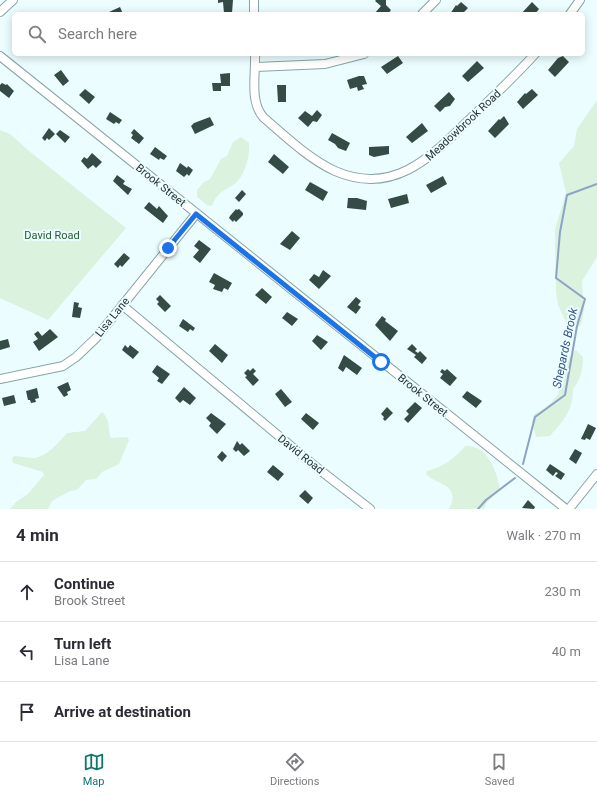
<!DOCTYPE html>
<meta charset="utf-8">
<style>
:root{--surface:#fff;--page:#f7f7f7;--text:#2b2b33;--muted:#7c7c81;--line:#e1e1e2;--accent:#0f766e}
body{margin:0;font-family:Roboto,sans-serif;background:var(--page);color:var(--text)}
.stop{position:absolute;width:12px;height:12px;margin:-9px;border:3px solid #1a73e8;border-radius:50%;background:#fff}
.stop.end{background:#1a73e8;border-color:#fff;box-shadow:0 1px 4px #0008}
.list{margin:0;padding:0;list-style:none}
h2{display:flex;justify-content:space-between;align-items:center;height:52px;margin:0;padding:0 16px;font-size:17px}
h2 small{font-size:13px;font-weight:400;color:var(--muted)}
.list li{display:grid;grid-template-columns:26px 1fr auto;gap:12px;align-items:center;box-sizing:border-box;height:60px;padding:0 16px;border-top:1px solid var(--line)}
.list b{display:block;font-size:15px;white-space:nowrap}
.list p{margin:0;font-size:13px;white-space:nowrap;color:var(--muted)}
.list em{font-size:13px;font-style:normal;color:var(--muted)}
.icon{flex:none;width:22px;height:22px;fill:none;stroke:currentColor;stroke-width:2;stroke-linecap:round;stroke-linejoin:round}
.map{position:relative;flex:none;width:597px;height:509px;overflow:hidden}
.search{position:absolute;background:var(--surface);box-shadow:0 2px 10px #0003;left:12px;right:12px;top:12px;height:44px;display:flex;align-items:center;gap:10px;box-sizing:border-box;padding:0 14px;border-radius:6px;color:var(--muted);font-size:15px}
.sheet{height:232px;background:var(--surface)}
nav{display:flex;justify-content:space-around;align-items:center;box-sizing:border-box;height:56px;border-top:1px solid var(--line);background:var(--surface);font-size:11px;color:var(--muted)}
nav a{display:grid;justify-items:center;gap:2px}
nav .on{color:var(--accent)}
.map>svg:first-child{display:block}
.green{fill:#daf2de}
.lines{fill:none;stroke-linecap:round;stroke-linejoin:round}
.stream{stroke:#8ca3c5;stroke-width:2}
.building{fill:#344b46}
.minor-casing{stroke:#88a3a6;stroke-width:10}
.minor{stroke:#fff;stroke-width:8}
.route{stroke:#1a73e8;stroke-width:5}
.labels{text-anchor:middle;stroke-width:4;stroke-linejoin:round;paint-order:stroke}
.street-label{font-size:11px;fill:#283334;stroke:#ecfdff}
.park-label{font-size:11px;fill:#215832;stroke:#ecfdff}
.water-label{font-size:12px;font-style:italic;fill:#375685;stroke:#ecfdff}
</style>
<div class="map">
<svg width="597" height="509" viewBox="0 0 597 509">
<rect width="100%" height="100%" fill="#ecfdff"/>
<!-- green -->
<path class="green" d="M597 100V257L582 281 584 310 582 322 579 327 574 328 568 326 558 305 556 291 555 229 566 193 559 163 574 146 577 129Z
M0 130 10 134 29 151 126 228 48 320 0 298Z
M241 137 249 143C250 156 245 177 233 185 223 191 216 194 212 206L207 205 197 197V190L204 182 210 179 221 159 227 156 233 142Z
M576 350 583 357C583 369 581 379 573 389 573 410 564 420 550 436L536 437 532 422 534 414C547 408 559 398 562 383 564 368 564 361 576 350Z
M102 412C112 422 107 430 111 438L127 437 129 440 119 464 102 472 96 479 86 480 77 490 70 491 52 501 48 509H10L16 502 28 494 44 475 43 472 13 463 12 458 14 456C20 456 27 458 34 458 47 457 59 442 67 433L85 431Z
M465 446C488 445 496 470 500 488 496 496 486 500 484 509H449C462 484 436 485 426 474L427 471C442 467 455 459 465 446Z"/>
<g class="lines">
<!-- stream -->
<path class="stream" d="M523 464 535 417 565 395 577 326 585 299 556 278 560 232 567 195 597 184
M478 509 486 500 515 478"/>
</g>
<!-- building -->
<path class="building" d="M218 0H233L232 13H224L223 2 218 3Z
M376 0H386V5L391 10 388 14 375 13 381 6 375 1Z
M461 2 468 8 462 14H450L456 5 457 6Z
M532 2 539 9 535 14H521Z
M120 7 123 14H111L109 12Z
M398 56 403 63 387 74 381 67Z
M563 56 569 62 555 77 548 70 558 58Z
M477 61 484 68 468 82 462 76Z
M61 70 69 81 63 86 54 75Z
M230 73V86H221V91H213L212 83H221L220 74Z
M359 76H364L367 84 362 85 364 89 358 91 357 87 350 89 347 80Z
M2 83 6 85 7 84 14 91 9 98 0 91V85Z
M277 85H286V102H278Z
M85 89 95 97 89 104 79 95Z
M532 89 538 95 523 109 517 102 525 93 526 94Z
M449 92 455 99 450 106 445 107 440 112 434 106Z
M317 110 322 115 317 122 313 121 308 127 298 118 305 111 312 116Z
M110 112 122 120 119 124 116 122 114 124 106 119Z
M504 116 509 124 495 138 488 131 499 119 500 120Z
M210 117 214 125 195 134 191 126 194 123Z
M422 123 428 131 412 143 406 137Z
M49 128 55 134 49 140 47 138 45 141 42 138Z
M134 129 144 138 139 144 131 138 133 135 131 133Z
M60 130 70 137 65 143 56 134Z
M332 133 350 143 346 151 338 148 335 144 328 140Z
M389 146V154L374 157 369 155V147Z
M155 147 167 156 164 160 160 158 159 160 150 154Z
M92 153 102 162 96 168 93 165 88 169 81 161 84 157 87 159Z
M274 154 289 167 283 174 268 162Z
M180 163 187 168 188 166 193 170 189 176 187 174 184 177 176 171Z
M117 175 125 181 123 184 132 189 128 195 113 181Z
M443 176 447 184 431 193 426 185Z
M310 182 328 192 323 201 305 190Z
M242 190 246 194 239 202 235 198Z
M407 194 409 203 391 208 388 199Z
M348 198H357L367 201 366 210 347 208Z
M149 202 157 209 159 206 168 216 163 223 144 208Z
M236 209 237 210 239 209 243 213V215L236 222 234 220 233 222 229 218 230 216Z
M292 231 300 238 290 250 280 244Z
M199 240 211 249 200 263 193 257 199 250 194 246Z
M124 253 130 258 122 267 120 265 118 268 114 264Z
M323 270 331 276 319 289 309 280 314 274 319 277Z
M214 273 232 283 228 290 224 288 222 292 213 289 215 285 209 282Z
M262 288 272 297 266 304 255 295Z
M160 295 171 306 165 312 157 304 159 302 156 299Z
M356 297 361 301 358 305 361 307 356 314 347 307Z
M74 302 79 303 78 307 82 308 80 318 72 317Z
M287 312 298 319 292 326 282 318Z
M382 316 386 319 385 321 398 331 390 341 375 325Z
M183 319 195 328 193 331 190 329 188 332 179 326Z
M50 329 58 337 39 351 33 342 38 339 34 334 38 331 42 336Z
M317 335 328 342 321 350 312 341Z
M8 339 10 347 0 350V341Z
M215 344 228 355 222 363 209 351Z
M412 344 417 349 415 351 418 353 420 351 427 358 422 364 414 357 416 355 407 349Z
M125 345 128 348 130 345 139 352 133 359 122 350Z
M344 355 362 368 357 375 346 367 343 372 338 368Z
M157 365 170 374 162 384 157 381 159 378 152 372Z
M253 368 256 371 253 374 259 380 253 386 245 377 247 376 244 373 248 369 250 371Z
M442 369 445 371 447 369 457 378 450 386 440 378 443 374 440 372Z
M68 382 71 390 67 392 68 395 64 397 57 387Z
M184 387 196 398 190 405 183 400 180 403 175 398Z
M37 388 39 398 35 399 36 402 31 403 30 400H28L26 391Z
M281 389 292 402 285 407 275 394Z
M467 391 482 401 476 408 462 397Z
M14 395 16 403 4 406 2 398Z
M415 402 422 408 408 423 404 419 409 414 406 411Z
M387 407 393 413 385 421 383 419 384 417 381 414Z
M211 413 226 424 217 434 209 426 211 423 206 418Z
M306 413 319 423 313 430 301 419Z
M588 424 596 428 590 440 586 438 585 440 581 439Z
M237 441 240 445 242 443 250 451 244 456 238 450 236 452 233 449Z
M575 449 582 453 576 464 569 459Z
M222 451 227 456 222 462 217 457Z
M550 464 565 474 561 480 555 476 558 473 556 472 553 476 546 470Z
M273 465 284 474 278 481 267 472Z
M305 490 313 498 308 504 299 496Z
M528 500 535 507 534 509 522 508Z"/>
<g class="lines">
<defs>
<path id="minor" d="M254 0V14
M0 12 13 0
M422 14 436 0
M570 14 580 0
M255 54C256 75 249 102 264 118 285 136 309 159 335 171 395 197 433 155 473 116 494 96 515 76 535 54
M0 56 566 509
M256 67 325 64 364 54
M122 305 316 467 370 509
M0 379 63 366 76 357 96 338 196 214
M569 509 597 474"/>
</defs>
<!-- minor casing -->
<use href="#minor" class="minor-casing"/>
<!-- minor -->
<use href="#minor" class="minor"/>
</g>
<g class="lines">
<!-- route -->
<path class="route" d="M168 248 196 214 381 362"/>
</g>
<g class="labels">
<!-- street labels -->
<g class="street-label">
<text transform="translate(463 125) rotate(-43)" y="4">Meadowbrook Road</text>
<text transform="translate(161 185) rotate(39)" y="4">Brook Street</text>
<text transform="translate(112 317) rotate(-51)" y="4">Lisa Lane</text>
<text transform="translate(423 395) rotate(39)" y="4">Brook Street</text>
<text transform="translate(301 454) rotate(39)" y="4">David Road</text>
</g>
<!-- park labels -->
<g class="park-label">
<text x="52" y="239">David Road</text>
</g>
<!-- water labels -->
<g class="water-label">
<text transform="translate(565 348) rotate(-78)" y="4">Shepards Brook</text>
</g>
</g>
</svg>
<div class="stop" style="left:381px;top:362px"></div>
<div class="stop end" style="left:168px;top:248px"></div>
<div class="search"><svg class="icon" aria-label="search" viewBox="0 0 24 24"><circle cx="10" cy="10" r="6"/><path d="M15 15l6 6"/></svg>Search here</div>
</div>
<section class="sheet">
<h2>4 min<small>Walk · 270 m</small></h2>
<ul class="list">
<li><svg class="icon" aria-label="ahead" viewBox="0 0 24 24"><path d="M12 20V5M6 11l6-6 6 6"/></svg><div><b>Continue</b><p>Brook Street</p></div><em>230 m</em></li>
<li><svg class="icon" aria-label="left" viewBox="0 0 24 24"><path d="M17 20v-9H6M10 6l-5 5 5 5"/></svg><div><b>Turn left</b><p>Lisa Lane</p></div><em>40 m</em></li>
<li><svg class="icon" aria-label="arrive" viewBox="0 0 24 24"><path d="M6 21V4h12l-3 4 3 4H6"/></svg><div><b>Arrive at destination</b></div></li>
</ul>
</section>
<nav>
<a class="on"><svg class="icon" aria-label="map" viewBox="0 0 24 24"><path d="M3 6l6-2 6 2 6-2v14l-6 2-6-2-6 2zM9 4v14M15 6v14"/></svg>Map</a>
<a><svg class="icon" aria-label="directions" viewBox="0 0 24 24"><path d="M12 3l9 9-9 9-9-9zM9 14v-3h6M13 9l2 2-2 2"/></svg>Directions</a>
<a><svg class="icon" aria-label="saved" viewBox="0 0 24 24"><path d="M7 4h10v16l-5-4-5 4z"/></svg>Saved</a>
</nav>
